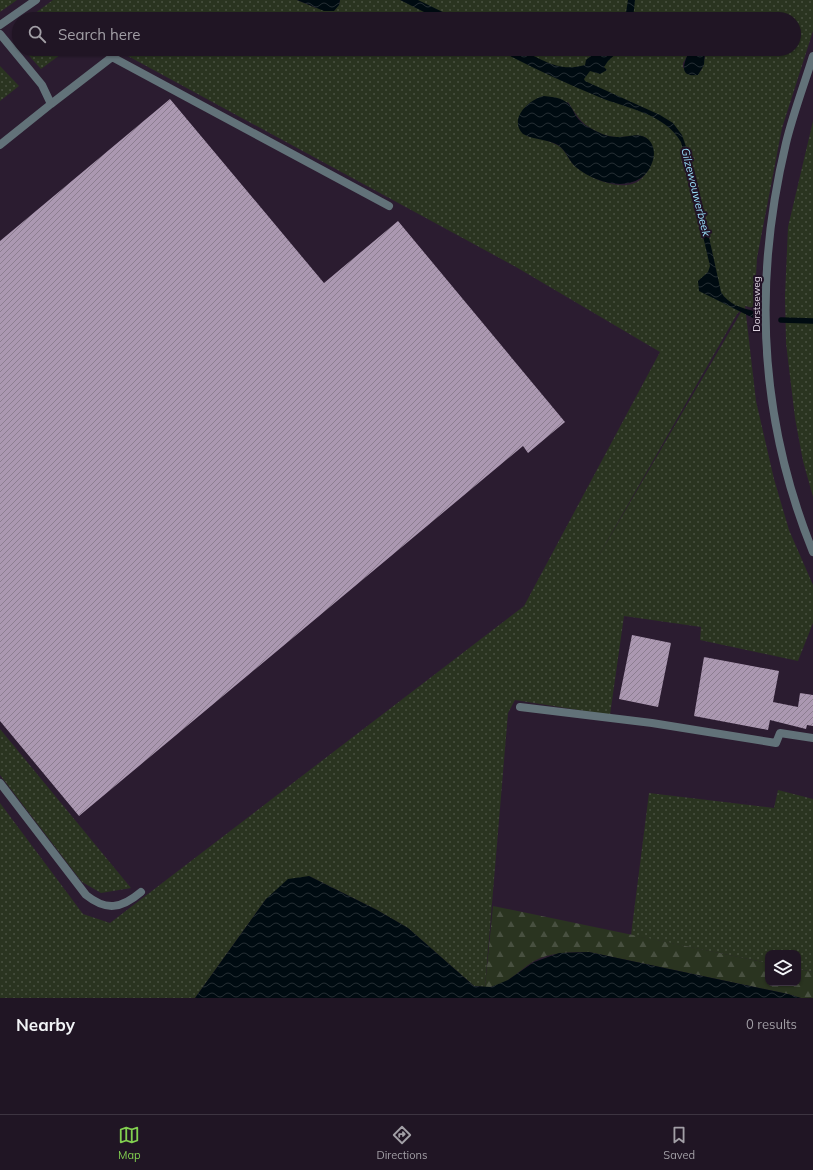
<!DOCTYPE html>
<style>
:root{--surface:#201524;--page:#2d2231;--text:#f1f3f6;--muted:#a29fa6;--line:#3d3441;--accent:#82d050}
body{margin:0;font-family:Mulish,sans-serif;background:var(--page);color:var(--text)}
.controls{position:absolute;right:12px;bottom:12px;display:grid;overflow:hidden;border-radius:8px;box-shadow:0 1px 3px #0004}
.controls button{width:36px;height:36px;display:grid;place-items:center;padding:0;border:0;border-bottom:1px solid var(--line);background:var(--surface);color:var(--text);font:20px sans-serif}
.list{margin:0;padding:0;list-style:none}
h2{display:flex;justify-content:space-between;align-items:center;height:52px;margin:0;padding:0 16px;font-size:17px}
h2 small{font-size:13px;font-weight:400;color:var(--muted)}
.icon{flex:none;width:22px;height:22px;fill:none;stroke:currentColor;stroke-width:2;stroke-linecap:round;stroke-linejoin:round}
.map{position:relative;flex:none;width:813px;height:998px;overflow:hidden}
.search{position:absolute;background:var(--surface);box-shadow:0 1px 3px #0004;left:12px;right:12px;top:12px;height:44px;display:flex;align-items:center;gap:10px;box-sizing:border-box;padding:0 14px;border-radius:22px;color:var(--muted);font-size:15px}
.sheet{height:116px;background:var(--surface)}
nav{display:flex;justify-content:space-around;align-items:center;box-sizing:border-box;height:56px;border-top:1px solid var(--line);background:var(--surface);font-size:11px;color:var(--muted)}
nav a{display:grid;justify-items:center;gap:2px}
nav .on{color:var(--accent)}
.map>svg:first-child{display:block}
.grass{fill:url(#grass-dots);fill-rule:evenodd}
.forest{fill:url(#forest-firs)}
.water{fill:url(#water-waves)}
.lines{fill:none;stroke-linecap:round;stroke-linejoin:round}
.stream{stroke:#000b11;stroke-width:5.5}
.building{fill:url(#building-hatch)}
.service{stroke:#627279;stroke-width:8}
.tertiary{stroke:#627279;stroke-width:8}
.labels{text-anchor:middle;stroke-width:4;stroke-linejoin:round;paint-order:stroke}
.street-label{font-size:10px;fill:#ded4e1;stroke:#211326}
.water-label{font-size:11px;font-style:italic;fill:#98def9;stroke:#211326}
</style>
<div class="map">
<svg width="813" height="998" viewBox="0 0 813 998">
<defs>
<pattern id="grass-dots" width="8" height="8" patternUnits="userSpaceOnUse"><rect width="8" height="8" fill="#2a3420"/><path d="M2 2h.1M6 6h.1" fill="none" stroke="#485040" stroke-width="1.8" stroke-linecap="round"/></pattern>
<pattern id="forest-firs" width="22" height="20" patternUnits="userSpaceOnUse"><rect width="22" height="20" fill="#2a3420"/><path d="M5 1l3.5 6h-7zM16 11l3.5 6h-7z" fill="#485040"/></pattern>
<pattern id="water-waves" width="16" height="10" patternUnits="userSpaceOnUse"><rect width="16" height="10" fill="#000b11"/><path d="M0 5q4-4 8 0t8 0" fill="none" stroke="#252e33"/></pattern>
<pattern id="building-hatch" width="6" height="6" patternUnits="userSpaceOnUse"><rect width="6" height="6" fill="#ab98b1"/><path d="M-1 1l2-2M0 6l6-6M5 7l2-2" fill="none" stroke="#8c7e90"/></pattern>
</defs>
<rect width="100%" height="100%" fill="#2b1c30"/>
<!-- grass -->
<path class="grass" d="M0 0H17L0 12Z
M53 0H297L316 8 339 5 340 0H813V31L782 128 757 258 754 308 745 306 756 401 774 479 789 530 813 585V623L798 661 700 640 701 627 624 616 610 715 515 700 508 713 485 987 474 986 408 928 377 910 309 876 266 899 195 998H0V803L83 914 110 923 524 606 660 352 516 267 115 49H691L683 63V68L701 71 705 57V49H794V19H27ZM568 102C575 113 581 124 594 130 601 134 609 137 617 137 633 138 650 128 652 152 653 163 650 169 643 177 627 196 588 178 574 165 568 159 566 151 559 146 549 140 538 138 527 136ZM744 307 594 564 737 314Z
M23 49H68L41 69Z
M0 66 19 86 0 101Z
M813 121V497L803 461 795 418 786 343 785 296 788 227Z
M0 729 131 888 101 893 82 882 0 775Z
M778 790 813 799V972L798 969V953H768V963L631 935 649 793 774 808Z"/>
<!-- forest -->
<path class="forest" d="M493 906 768 963V983H798V969L813 972V998H801L788 994 589 952C571 952 551 952 534 961 519 970 505 988 485 987Z"/>
<!-- water -->
<path class="water" d="M297 0H340L339 5 334 11H324Z
M400 0H418L457 19H438Z
M628 0H635L633 19H625Z
M496 49C503 49 512 47 519 50 543 58 556 73 585 65L586 60 592 55C599 57 606 54 610 49H621L608 61 604 67 607 70 600 74 590 71 584 79 585 81 660 115 673 123 682 135 695 173 721 292C728 304 741 308 754 311L753 318 699 291 698 281 708 272 710 266 681 142C664 113 628 109 599 97 564 83 530 66 496 49Z
M691 49H705L704 65 698 75C676 78 685 59 691 49Z
M544 96C581 99 565 113 588 127 597 132 607 137 617 137 628 138 639 131 649 140 654 145 655 154 653 160 643 195 599 186 577 168 569 162 567 151 558 145 547 139 534 140 523 134 508 119 529 99 544 96Z
M309 876 377 910 408 928 474 986 491 987 508 980 534 962 559 953 589 952 788 994 801 998H195L266 899 288 879Z"/>
<g class="lines">
<!-- stream -->
<path class="stream" d="M781 320 813 321"/>
</g>
<!-- building -->
<path class="building" d="M170 99 324 283 398 221 565 422 528 453 523 446 79 816 0 721V241Z
M632 635 671 643 658 707 619 699Z
M704 657 779 671 773 702 798 707 800 693 813 695V726L807 725 806 729 770 720 768 730 694 716Z"/>
<g class="lines">
<!-- service -->
<path class="service" d="M0 34 42 85 51 104 0 145
M51 104 112 57 389 206
M520 707 652 723 776 743 780 733 813 738
M0 783 86 895C106 911 121 909 141 892"/>
<!-- tertiary -->
<path class="tertiary" d="M0 25 36 0
M813 56C804 85 793 114 786 143 753 281 759 419 813 552"/>
</g>
<g class="labels">
<!-- street labels -->
<g class="street-label">
<text transform="translate(756 304) rotate(-90)" y="4">Dorstseweg</text>
</g>
<!-- water labels -->
<g class="water-label">
<text transform="translate(696 192) rotate(76)" y="4">Gilzewouwerbeek</text>
</g>
</g>
</svg>
<div class="controls">
<button><svg class="icon" aria-label="layers" viewBox="0 0 24 24"><path d="M12 4l9 5-9 5-9-5zM3 14l9 5 9-5"/></svg></button>
</div>
<div class="search"><svg class="icon" aria-label="search" viewBox="0 0 24 24"><circle cx="10" cy="10" r="6"/><path d="M15 15l6 6"/></svg>Search here</div>
</div>
<section class="sheet">
<h2>Nearby<small>0 results</small></h2>
<ul class="list">
</ul>
</section>
<nav>
<a class="on"><svg class="icon" aria-label="map" viewBox="0 0 24 24"><path d="M3 6l6-2 6 2 6-2v14l-6 2-6-2-6 2zM9 4v14M15 6v14"/></svg>Map</a>
<a><svg class="icon" aria-label="directions" viewBox="0 0 24 24"><path d="M12 3l9 9-9 9-9-9zM9 14v-3h6M13 9l2 2-2 2"/></svg>Directions</a>
<a><svg class="icon" aria-label="saved" viewBox="0 0 24 24"><path d="M7 4h10v16l-5-4-5 4z"/></svg>Saved</a>
</nav>
